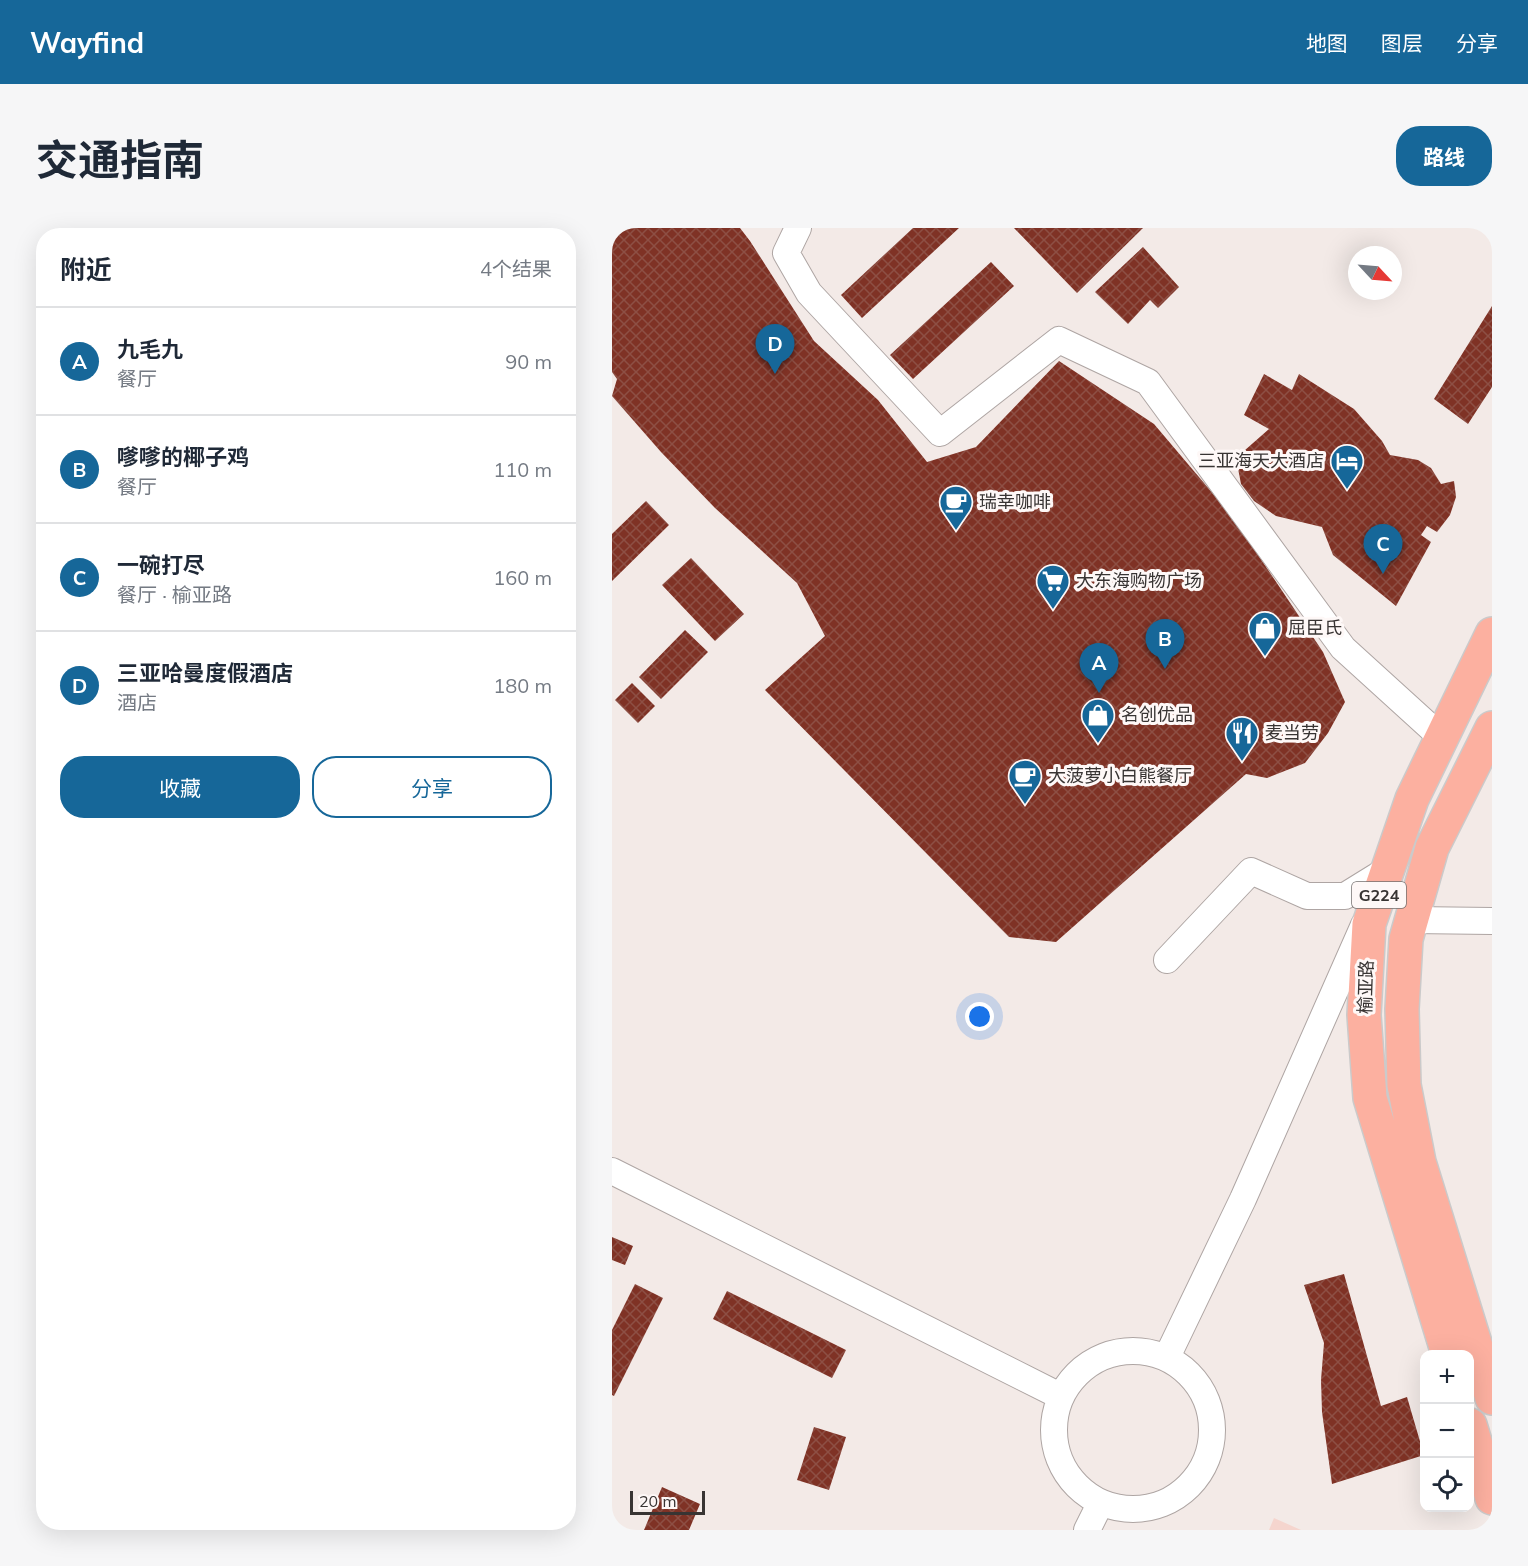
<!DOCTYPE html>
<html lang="zh">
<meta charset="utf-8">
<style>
:root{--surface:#fff;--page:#f6f6f7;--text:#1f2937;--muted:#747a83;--line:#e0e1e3;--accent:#166799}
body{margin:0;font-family:Mulish,"Noto Sans SC",sans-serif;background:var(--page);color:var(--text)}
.controls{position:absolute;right:18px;bottom:18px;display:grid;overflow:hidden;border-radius:12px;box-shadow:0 6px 24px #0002}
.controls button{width:54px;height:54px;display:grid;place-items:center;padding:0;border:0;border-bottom:2px solid var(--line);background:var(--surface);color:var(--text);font:30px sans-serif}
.compass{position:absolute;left:736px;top:18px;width:54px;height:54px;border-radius:50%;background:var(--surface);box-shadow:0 6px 24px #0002;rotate:116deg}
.scale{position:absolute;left:18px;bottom:15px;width:75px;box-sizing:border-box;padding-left:6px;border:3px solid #383433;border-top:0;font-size:16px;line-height:21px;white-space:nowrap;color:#383433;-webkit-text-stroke:4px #fef8f7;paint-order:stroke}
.you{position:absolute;left:368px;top:789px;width:21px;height:21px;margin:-15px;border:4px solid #fff;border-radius:50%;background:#1a73e8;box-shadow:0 0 0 9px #1a73e833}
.badge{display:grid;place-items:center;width:39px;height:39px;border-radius:50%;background:var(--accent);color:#fff;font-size:20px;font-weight:700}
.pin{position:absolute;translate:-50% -50px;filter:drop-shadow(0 2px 3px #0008)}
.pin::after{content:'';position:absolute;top:32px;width:21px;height:18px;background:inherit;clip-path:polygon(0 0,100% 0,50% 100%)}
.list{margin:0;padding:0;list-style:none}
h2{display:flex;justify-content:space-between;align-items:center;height:78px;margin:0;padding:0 24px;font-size:26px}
h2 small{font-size:20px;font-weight:400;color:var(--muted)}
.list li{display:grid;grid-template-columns:39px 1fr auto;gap:18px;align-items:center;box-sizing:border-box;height:108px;padding:0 24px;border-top:2px solid var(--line)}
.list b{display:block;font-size:22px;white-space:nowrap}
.list p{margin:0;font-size:20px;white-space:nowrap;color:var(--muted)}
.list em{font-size:20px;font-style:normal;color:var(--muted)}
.actions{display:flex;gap:12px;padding:18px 24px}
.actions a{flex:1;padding:14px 0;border:2px solid var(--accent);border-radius:24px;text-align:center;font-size:21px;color:var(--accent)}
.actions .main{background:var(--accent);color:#fff}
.icon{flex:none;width:33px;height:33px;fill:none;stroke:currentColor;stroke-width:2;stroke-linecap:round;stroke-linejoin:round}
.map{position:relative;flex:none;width:880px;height:1302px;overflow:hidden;border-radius:24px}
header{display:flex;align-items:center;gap:36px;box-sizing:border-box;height:84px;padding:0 30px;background:var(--accent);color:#fff}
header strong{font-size:28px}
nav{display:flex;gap:33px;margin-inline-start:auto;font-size:21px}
.intro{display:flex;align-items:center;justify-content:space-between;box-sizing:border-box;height:144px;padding:0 36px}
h1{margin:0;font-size:42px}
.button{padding:15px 27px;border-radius:24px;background:var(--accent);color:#fff;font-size:21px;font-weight:700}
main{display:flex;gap:36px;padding:0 36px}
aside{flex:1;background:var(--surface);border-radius:24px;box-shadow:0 6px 24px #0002}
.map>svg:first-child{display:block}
.pitch{fill:#f5d5ce}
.building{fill:url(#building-cross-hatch)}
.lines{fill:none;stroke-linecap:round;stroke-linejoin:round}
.minor-casing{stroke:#aea5a3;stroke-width:28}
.highway-casing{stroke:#cbcaca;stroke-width:36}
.minor{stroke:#fff;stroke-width:26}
.highway{stroke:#fcb0a0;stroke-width:33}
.labels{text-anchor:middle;stroke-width:6;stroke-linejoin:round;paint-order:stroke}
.shield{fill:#fef8f7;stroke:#736f6e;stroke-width:1.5}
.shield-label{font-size:16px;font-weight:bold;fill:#383433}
.poi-label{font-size:18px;fill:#383433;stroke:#fef8f7;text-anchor:start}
.street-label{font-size:18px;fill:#383433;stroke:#fef8f7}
</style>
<header>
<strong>Wayfind</strong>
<nav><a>地图</a><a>图层</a><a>分享</a></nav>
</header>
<div class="intro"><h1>交通指南</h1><a class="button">路线</a></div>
<main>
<aside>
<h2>附近<small>4个结果</small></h2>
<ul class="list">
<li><span class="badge">A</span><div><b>九毛九</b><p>餐厅</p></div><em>90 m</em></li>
<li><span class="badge">B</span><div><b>嗲嗲的椰子鸡</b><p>餐厅</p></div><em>110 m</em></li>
<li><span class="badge">C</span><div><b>一碗打尽</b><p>餐厅 · 榆亚路</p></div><em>160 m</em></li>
<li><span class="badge">D</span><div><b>三亚哈曼度假酒店</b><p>酒店</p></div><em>180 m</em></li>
</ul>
<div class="actions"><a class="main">收藏</a><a>分享</a></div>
</aside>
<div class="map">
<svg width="880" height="1302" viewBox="0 0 880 1302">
<defs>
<pattern id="building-cross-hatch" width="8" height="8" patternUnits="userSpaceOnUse" patternTransform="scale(1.5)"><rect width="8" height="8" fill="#7f3225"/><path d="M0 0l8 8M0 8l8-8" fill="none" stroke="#8d4f44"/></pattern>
</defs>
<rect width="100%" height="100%" fill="#f3eae7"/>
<!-- pitch -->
<path class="pitch" d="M662 1290 689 1302H657Z"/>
<!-- building -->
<path class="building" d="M0 0H128L138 13 202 113 266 172 315 234 364 219 447 133 542 196 620 288 711 424 733 474 716 505 693 535 655 550 634 546 444 714 397 709 153 462 213 408 185 355 103 280 49 224 0 168 5 151 0 144Z
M301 0H347L250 90 229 67Z
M402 0H531L465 65Z
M531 19 567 59 546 80 538 72 516 96 483 64Z
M379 34 402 58 301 151 278 127Z
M880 78V159L856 196 822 171Z
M652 146 680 162 687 146 742 181 770 213 778 227 806 232 819 240 829 256 842 253 844 269 838 287 825 304 815 298 809 307 819 314 784 378 721 327 710 299 664 288 642 273 629 256 624 230 657 201 632 187Z
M34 273 57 297 0 353V306Z
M79 330 132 386 103 413 50 357Z
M73 402 96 424 49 471 27 449Z
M20 455 43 478 26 495 3 472Z
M0 1009 21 1018 13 1037 0 1032Z
M732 1046 769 1178 795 1169 812 1227 720 1256 710 1184 709 1152 712 1115 692 1057Z
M23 1056 51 1070 2 1168 0 1167V1102Z
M115 1063 234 1122 220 1150 101 1091Z
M202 1199 234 1209 217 1262 185 1252Z
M50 1259 88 1276 77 1302H32Z"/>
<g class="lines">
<defs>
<path id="minor" d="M186 0 174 25 197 65 328 205 447 112 536 154 731 420 830 510
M800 692 880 693
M555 732 639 643 695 668H733L775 642
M0 943 448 1168
M442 1202a79 79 0 1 1 158 0a79 79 0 1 1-158 0Z
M555 1129 631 971 752 697
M475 1302 488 1276"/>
<path id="highway" d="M880 500 820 620 794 711 790 781 792 857 807 934 880 1170
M836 1126 758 870 752 787 757 696 800 571 880 406
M858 1197 880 1270"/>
</defs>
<!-- minor casing -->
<use href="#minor" class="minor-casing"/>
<!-- highway casing -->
<use href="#highway" class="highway-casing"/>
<!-- minor -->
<use href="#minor" class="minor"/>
<!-- highway -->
<use href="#highway" class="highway"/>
</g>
<!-- icons -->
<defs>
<symbol id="hotel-pin" viewBox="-11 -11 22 30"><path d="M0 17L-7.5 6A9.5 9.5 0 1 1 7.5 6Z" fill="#166799" stroke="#fef8f7"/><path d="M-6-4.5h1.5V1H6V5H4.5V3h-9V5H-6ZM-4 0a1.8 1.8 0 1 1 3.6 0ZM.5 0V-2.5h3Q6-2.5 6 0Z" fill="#fff"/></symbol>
<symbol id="cafe-pin" viewBox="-11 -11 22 30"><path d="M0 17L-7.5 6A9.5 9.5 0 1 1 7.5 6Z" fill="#166799" stroke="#fef8f7"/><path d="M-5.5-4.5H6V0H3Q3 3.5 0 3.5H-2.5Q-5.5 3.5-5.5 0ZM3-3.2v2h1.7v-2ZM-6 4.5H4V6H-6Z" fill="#fff"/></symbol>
<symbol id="supermarket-pin" viewBox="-11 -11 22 30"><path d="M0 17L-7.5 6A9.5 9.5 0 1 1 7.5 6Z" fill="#166799" stroke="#fef8f7"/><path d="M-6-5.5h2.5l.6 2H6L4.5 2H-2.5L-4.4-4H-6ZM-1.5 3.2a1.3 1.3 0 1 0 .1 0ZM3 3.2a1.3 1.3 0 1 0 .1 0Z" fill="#fff"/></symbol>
<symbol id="shop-pin" viewBox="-11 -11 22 30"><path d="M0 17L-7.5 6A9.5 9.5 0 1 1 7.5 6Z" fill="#166799" stroke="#fef8f7"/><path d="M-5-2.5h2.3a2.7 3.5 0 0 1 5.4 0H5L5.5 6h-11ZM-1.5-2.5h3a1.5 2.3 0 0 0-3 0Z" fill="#fff"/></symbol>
<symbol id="restaurant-pin" viewBox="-11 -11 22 30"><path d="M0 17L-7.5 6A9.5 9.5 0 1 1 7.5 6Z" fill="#166799" stroke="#fef8f7"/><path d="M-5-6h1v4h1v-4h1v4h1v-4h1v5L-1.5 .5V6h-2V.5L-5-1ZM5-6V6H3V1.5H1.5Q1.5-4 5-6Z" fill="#fff"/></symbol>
</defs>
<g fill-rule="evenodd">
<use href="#hotel-pin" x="716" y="214" width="38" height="52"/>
<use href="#cafe-pin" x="325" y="255" width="38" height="52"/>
<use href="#supermarket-pin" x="422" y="334" width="38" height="52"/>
<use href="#shop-pin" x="634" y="381" width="38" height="52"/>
<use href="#shop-pin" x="467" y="468" width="38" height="52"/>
<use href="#restaurant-pin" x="611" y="486" width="38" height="52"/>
<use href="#cafe-pin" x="394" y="529" width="38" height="52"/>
</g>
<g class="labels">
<!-- shield labels -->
<rect class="shield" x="740" y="654" width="54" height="26" rx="4.5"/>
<g class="shield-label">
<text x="767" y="673">G224</text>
</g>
<!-- poi labels -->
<g class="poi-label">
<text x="712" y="239" text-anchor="end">三亚海天大酒店</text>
<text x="367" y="280">瑞幸咖啡</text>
<text x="464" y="359">大东海购物广场</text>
<text x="676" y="406">屈臣氏</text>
<text x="509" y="493">名创优品</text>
<text x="653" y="511">麦当劳</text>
<text x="436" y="554">大菠萝小白熊餐厅</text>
</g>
<!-- street labels -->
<g class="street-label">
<text transform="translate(754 759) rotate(-88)" y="6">榆亚路</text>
</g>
</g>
</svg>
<div class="controls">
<button>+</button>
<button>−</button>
<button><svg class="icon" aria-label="locate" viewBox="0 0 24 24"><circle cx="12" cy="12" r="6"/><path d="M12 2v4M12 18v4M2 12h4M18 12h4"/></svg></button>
</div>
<svg class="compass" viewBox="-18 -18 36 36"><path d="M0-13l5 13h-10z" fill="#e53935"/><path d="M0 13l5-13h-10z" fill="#747a83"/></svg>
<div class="scale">20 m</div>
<div class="you"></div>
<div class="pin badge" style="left:487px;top:465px">A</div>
<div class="pin badge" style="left:553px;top:441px">B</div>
<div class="pin badge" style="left:771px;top:346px">C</div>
<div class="pin badge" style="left:163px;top:146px">D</div>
</div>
</main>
